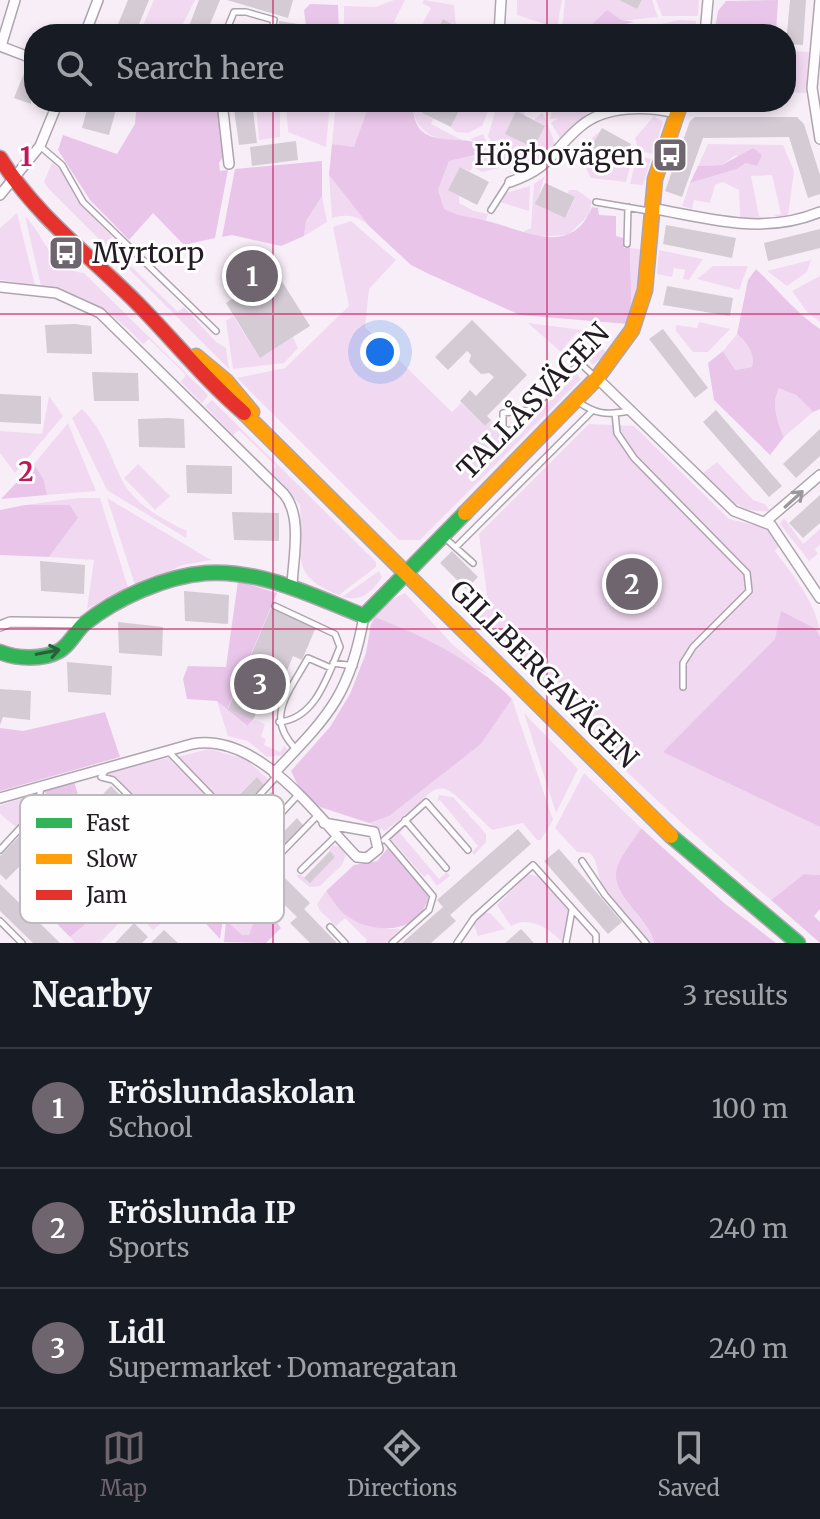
<!DOCTYPE html>
<meta charset="utf-8">
<style>
:root{--surface:#171b24;--page:#242831;--text:#f1f3f6;--muted:#9ea1a6;--line:#363941;--accent:#6e656e}
body{margin:0;font-family:Merriweather,serif;background:var(--page);color:var(--text)}
.you{position:absolute;left:380px;top:352px;width:28px;height:28px;margin:-20px;border:6px solid #fff;border-radius:50%;background:#1a73e8;box-shadow:0 0 0 12px #1a73e833}
.badge{display:grid;place-items:center;width:52px;height:52px;border-radius:50%;background:var(--accent);color:#fff;font-size:26px;font-weight:700}
.pin{position:absolute;translate:-50% -50%;border:4px solid #fff;box-shadow:0 2px 8px #0006}
.list{margin:0;padding:0;list-style:none}
h2{display:flex;justify-content:space-between;align-items:center;height:104px;margin:0;padding:0 32px;font-size:34px}
h2 small{font-size:26px;font-weight:400;color:var(--muted)}
.list li{display:grid;grid-template-columns:52px 1fr auto;gap:24px;align-items:center;box-sizing:border-box;height:120px;padding:0 32px;border-top:2px solid var(--line)}
.list b{display:block;font-size:30px;white-space:nowrap}
.list p{margin:0;font-size:26px;white-space:nowrap;color:var(--muted)}
.list em{font-size:26px;font-style:normal;color:var(--muted)}
.icon{flex:none;width:44px;height:44px;fill:none;stroke:currentColor;stroke-width:2;stroke-linecap:round;stroke-linejoin:round}
.map{position:relative;flex:none;width:820px;height:943px;overflow:hidden}
.search{position:absolute;background:var(--surface);box-shadow:0 4px 12px #0003;left:24px;right:24px;top:24px;height:88px;display:flex;align-items:center;gap:20px;box-sizing:border-box;padding:0 28px;border-radius:32px;color:var(--muted);font-size:30px}
.sheet{height:464px;background:var(--surface)}
nav{display:flex;justify-content:space-around;align-items:center;box-sizing:border-box;height:112px;border-top:2px solid var(--line);background:var(--surface);font-size:22px;color:var(--muted)}
nav a{display:grid;justify-items:center;gap:4px}
nav .on{color:var(--accent)}
.map>svg:first-child{display:block}
.green{fill:#f1daf1}
.forest{fill:#e9c6e9}
.building{fill:#d4cbd4}
.lines{fill:none;stroke-linecap:round;stroke-linejoin:round}
.lane-casing{stroke:#ada5ad;stroke-width:8}
.street-casing{stroke:#ada5ad;stroke-width:12}
.fast-casing{stroke:#ada5ad;stroke-width:17}
.slow-casing{stroke:#ada5ad;stroke-width:17}
.jam-casing{stroke:#ada5ad;stroke-width:17}
.lane{stroke:#fefcfe;stroke-width:5}
.street{stroke:#fefcfe;stroke-width:9}
.fast{stroke:#30b455;stroke-width:14}
.slow{stroke:#ff9f0a;stroke-width:14}
.jam{stroke:#e5322d;stroke-width:14}
.oneway{stroke:#9c979c}
.oneway2{stroke:#29603a}
.grid{fill:none;stroke:#c2185b;stroke-width:2;stroke-opacity:0.55}
.labels{text-anchor:middle;stroke-width:6;stroke-linejoin:round;paint-order:stroke}
.poi-label{font-size:28px;fill:#241b24;stroke:#fdfefd;text-anchor:end}
.street-label{font-size:28px;fill:#241b24;stroke:#fdfefd}
.key{fill:#fdfefd;stroke:#bcbabc;stroke-width:2}
.key-label{font-size:22px;fill:#241b24}
.grid-label{font-size:26px;text-anchor:middle;font-weight:bold;fill:#c2185b;stroke:#fdfefd;stroke-width:6;stroke-linejoin:round;paint-order:stroke}
</style>
<div class="map">
<svg width="820" height="943" viewBox="0 0 820 943">
<rect width="100%" height="100%" fill="#f8eef8"/>
<!-- green -->
<path class="green" d="M154 0H195L178 34H139Z
M394 0H405L394 22 416 34H403L386 26 384 34H344V6L376 7Z
M424 0 454 5 456 25 443 19 435 34H417L431 8 422 3Z
M517 0H562L557 28 517 15Z
M565 0H619L637 9 642 0H652L658 17 597 23 586 30 588 33 562 29Z
M656 0H699L698 16H662Z
M680 20 696 21 695 34H613Z
M788 51 809 52 807 93H796L787 87 786 77H793V64H787Z
M256 102H280V137L259 140Z
M286 102H330L326 147 288 132Z
M336 102 372 103 354 148 332 144Z
M413 102H428L422 113 433 119 431 124 462 140C436 143 412 131 413 102Z
M463 102 479 111 489 109 482 126 468 133 456 132 451 127Z
M498 102H522L525 116 516 112 505 134 534 148 545 126 534 120 542 113 545 117 555 144 538 163 502 164 488 136Z
M559 102H619L593 108 560 138 551 123 558 118 550 119 552 109Z
M654 116 663 122 653 154 638 150 635 138Z
M599 132 592 148 620 163 627 151 634 152 626 182 591 178 577 151Z
M483 134 499 168 482 172 473 167 470 171 460 167 459 203 474 211 488 214 486 220H467L443 209 438 190 449 161 475 155 481 144 470 139Z
M708 144 783 145 794 171 788 216 776 219 775 215 781 214 772 175 751 176 759 216 765 219H740L739 190 723 182 715 185 710 203 694 200 692 209 682 206 690 183 737 169 746 163 736 155 722 165 698 166Z
M637 155 651 159 643 185 630 184Z
M52 163 61 170 76 199 112 237 107 243 178 312 184 307 216 342 226 348 229 369 48 188 44 182Z
M329 175 369 226C357 215 347 214 332 218Z
M545 176 536 204 565 218 575 198 567 194 569 190H577L592 201 589 215 568 235 532 237 523 232 531 228 534 184Z
M530 186 529 211 500 202 496 208 505 193Z
M322 196 327 222 304 236 306 221Z
M17 213 35 285 0 280V228Z
M25 216C46 237 50 270 84 273L206 393 208 396 202 403 181 382 186 375 149 339 143 344C109 309 89 296 41 286Z
M351 221 396 260 369 289 365 327 452 412 461 403 485 426 491 420 501 437 511 440 518 437 572 376 576 373 581 379 420 540H399L237 378 285 368 349 306 333 227Z
M630 248 640 249 638 286 632 311 629 290Z
M659 250 702 259H703L689 280 683 279 685 270 674 268 672 277 657 274Z
M811 260 807 272 787 286 767 271Z
M713 266H748L739 290 697 279Z
M820 276V322L807 312 792 291Z
M233 316 260 358 293 337 298 348 284 363 233 369 226 321Z
M699 322 730 329 708 352H693L676 331V325L697 328Z
M528 323 582 330 608 354 592 365 587 354 594 346 577 332 562 350 570 360Z
M737 334C747 343 755 352 752 367L735 370 723 351Z
M779 387 796 395 813 412 784 437C777 422 771 403 779 387Z
M49 396 63 416 15 473 0 453V431L42 434Z
M212 400 376 562V567L339 595C286 575 303 551 300 505L271 472 276 466 239 430 233 435 205 406Z
M82 409C103 429 109 454 122 480 134 504 163 520 187 531L186 538 107 490 72 418Z
M68 423 96 491 47 495 44 480 34 464Z
M589 424 634 426 729 519 766 528 780 544 775 551C792 574 820 607 820 637L816 629 775 639 664 752 820 827V875L804 874 771 900C696 838 626 773 558 704 530 676 508 633 473 617L488 602 479 534Z
M717 462 753 500 765 504 770 511C738 514 723 495 703 473Z
M138 464 170 496 155 510 124 478Z
M78 498H100L128 587 87 609 94 560 49 557 77 519 70 505H25Z
M107 498 211 560 182 565 136 588Z
M784 518 803 544 820 529V545L815 549 818 554 809 561 780 524Z
M379 571 382 577C371 593 362 602 342 597Z
M405 593 453 645 489 675 404 629 375 617 389 601Z
M512 699 553 820 541 840H537L523 823 492 830C426 765 449 785 385 831L369 823 389 815 481 744Z
M217 701 246 726 255 720 265 724 261 737 266 739 264 745 280 752 284 746 287 749 283 755 267 757 248 741 228 736Z
M524 713 578 769 556 813Z
M209 749 246 759 269 780 264 785 256 778 230 803 237 811 233 815 177 757Z
M168 758 210 798 216 809C209 828 197 837 177 839L118 781 104 776 106 772Z
M584 773 641 828C634 840 618 858 616 872 613 898 649 919 654 943H649C634 925 610 904 601 882 596 872 599 862 590 853L577 852 555 828Z
M38 794 33 812 16 827 0 814V805Z
M439 795 453 797 486 834V842L474 855 472 852 478 846 440 800 437 801Z
M84 821C99 823 109 838 116 851L113 854 131 859 153 887 100 943H75L70 937 89 921 111 914 138 884 135 875 114 895 62 844Z
M405 826 400 833 439 879 447 872 450 876 437 886 428 874 424 877 390 838Z
M333 845 340 847 346 855 342 865 320 886 310 887 296 876 300 874 310 882 335 857 329 850Z
M528 874 541 877 569 909 562 942C549 928 529 915 511 926L497 905Z
M234 881 254 891 261 901 249 935 242 936 226 920Z
M326 891C347 918 365 930 400 929L386 943H365L367 940 345 918 336 926 320 911 317 904Z
M156 892 164 893 186 914 179 924 168 918 153 930 136 913Z
M484 913H490L505 929 478 936 473 922Z"/>
<!-- forest -->
<path class="forest" d="M778 0 776 34H714L718 11 726 1Z
M310 4 338 5 339 34H307L304 10Z
M607 10 621 20 634 22 588 33 586 30Z
M137 102H219L225 154 219 163 220 171 228 170 215 238 184 245 153 213 129 240 90 200 58 150 63 135 117 154 135 124Z
M370 102H413C412 153 456 133 481 144L475 155 449 161 438 190 444 209C465 219 471 216 491 222 528 232 572 257 592 207L598 208 599 215 616 216V236L623 238 624 248H630C629 271 634 303 628 324L520 315 429 274 411 265 369 226 329 175 332 144 354 147Z
M753 148 762 155 757 166 746 163 737 169 690 183 698 166 722 165Z
M322 161V196L306 221 304 236 281 246 232 235 222 237 235 169Z
M756 269C777 289 796 313 820 329V409L813 412 796 395 779 388C771 403 777 422 784 437L770 455 714 400 708 363 723 351 735 370 752 367C755 352 747 343 737 334L748 280Z
M34 464 44 480 47 495 1 499Z
M25 505H70L78 518 49 557 0 555V510Z
M238 581 277 593 228 708 253 720 247 726 217 701 187 699 183 679 188 666 226 667Z
M781 611 816 629 820 637V827L663 752 775 639Z
M375 617C425 637 475 661 512 699L481 744 389 816 369 823 320 807 299 788 291 771 330 727 350 694 366 653 371 624Z
M105 712 120 757 0 791V728L23 731Z
M74 781 83 812 65 795 46 798 45 789Z
M641 828 724 903 776 943H654C649 918 613 898 616 872 618 858 634 840 641 828Z
M62 844 114 894 134 875 139 885 111 914 89 921 70 937 25 891 23 884Z
M388 848 429 894C422 934 375 936 347 916 338 910 332 899 326 891L354 865 377 861Z
M804 874 820 875V909L814 916 820 922V943L771 900Z
M229 878 220 939 198 915 213 890Z
M261 901 281 928 266 943 224 942 226 920 242 935H249Z"/>
<!-- building -->
<path class="building" d="M128 0H149L135 34H114Z
M199 0H220L206 34H186Z
M227 0H293L288 18Z
M619 0H642L637 9Z
M790 0H806L803 45 786 44Z
M443 19 458 27 473 34H435Z
M279 21 298 24 297 34H277Z
M27 66 34 69 31 104 14 98Z
M89 102 117 106 109 135 82 128Z
M233 102H252L257 143 239 145Z
M428 102H463L451 127 422 113Z
M516 111 545 126 534 148 505 134Z
M695 117H797L804 124 820 175V194L808 198 789 137 703 138 682 197 665 191 690 121Z
M602 128 631 144 620 163 591 147Z
M296 141 298 160 252 166 250 147Z
M460 167 489 182 477 205 448 190Z
M545 183 575 197 565 218 535 204Z
M666 225 736 238 732 258 663 244Z
M820 229V248L768 261 764 243Z
M276 272 310 326 260 358 226 303Z
M667 286 733 298 730 316 663 305Z
M472 320 527 375 487 416 491 420 485 426 460 401 470 390 476 396 494 377 489 373 481 374 469 362 471 355 467 351 448 370 435 357Z
M75 324 91 326 92 354 47 353 45 325Z
M663 329 708 388 695 398 649 339Z
M92 372 138 373 139 401H94Z
M0 394 41 396V424L0 422Z
M716 410 782 486 769 497 703 422Z
M168 418 184 419 185 448 139 447 138 419Z
M820 429V456L796 478 783 464Z
M186 465 232 466V494L187 493Z
M820 495V523L803 538 789 523Z
M232 512 279 513V541L234 540Z
M452 551 478 577 466 589 440 563Z
M40 561 85 565 84 594 41 591Z
M184 591 229 595 228 624 185 621Z
M271 608 316 627 302 660 293 656 270 712 259 707 253 720 228 709Z
M118 622 163 627 162 656 119 653Z
M67 662 112 666 111 695 68 692Z
M0 689 31 691 30 720 3 717 0 725Z
M257 777 264 785 237 811 230 804Z
M111 786 186 862 172 876 97 800Z
M271 792 277 798 250 825 245 819Z
M60 795 75 810 6 880 0 874V856Z
M297 818 303 825 277 852 271 845Z
M518 829 531 844 450 915 456 921 431 943H402L443 907 437 900Z
M254 847 310 903 304 909 337 943H310L290 923 297 917 240 861Z
M559 849 622 922 608 934 544 861Z
M330 851 335 857 310 883 304 878Z
M0 884 60 943H33L0 911Z
M134 923 148 937 142 943H115Z
M521 929 534 943H505Z
M164 930 178 943H151Z"/>
<g class="lines">
<defs>
<path id="lane" d="M225 34 234 12H246L274 20 271 34
M562 146 571 154
M41 147 62 165 83 202 216 331
M596 202 649 211
M491 210 509 182
M627 244 628 207
M576 400C595 415 607 415 630 411
M529 410 503 413V427L508 431 519 427 526 414 580 363 594 376
M615 413 617 433 634 458 747 573 749 591 693 647 683 663V687
M445 538 473 563
M456 547 591 412
M275 606 335 634 340 647C327 678 315 719 279 722
M333 663 354 666
M296 749C264 717 289 693 308 658L331 668
M107 768 101 777 113 780 184 850 225 810 168 751
M242 814 277 776
M405 820 446 868
M264 832 297 796
M385 839 433 896 429 910 392 943
M384 840 426 802 468 850
M0 850 37 810 41 787
M283 851 317 816
M582 861 605 895 646 943
M301 870 336 836
M0 921 22 943
M330 927 345 943
M457 943 474 918 533 865 596 935V943
M566 943 572 910"/>
<path id="street" d="M820 0 812 88 820 139
M85 34 98 0
M499 34 501 0
M705 34 708 0
M0 46 34 59
M1 46 15 0
M222 102 229 164
M469 104 472 102
M510 182C553 167 550 152 581 126 606 105 647 106 676 113
M0 195 40 146 58 102
M650 208C709 218 762 236 820 212
M0 287 56 293 100 313 284 494C303 517 293 558 292 586
M597 378 734 511 771 525 820 598
M766 521 820 475
M0 626 10 622 85 623
M274 773C328 716 350 696 364 616
M0 798 192 744C258 732 315 814 357 857L367 858 378 849 374 832 324 823"/>
<path id="fast" d="M0 652C17 659 43 660 59 651 70 645 75 632 84 624 116 598 166 576 206 573 261 569 315 597 364 616L465 513
M671 836 798 943"/>
<path id="slow" d="M196 356 226 381 252 412
M244 413 671 836
M465 513 597 378 632 330 645 290 655 179 681 102"/>
<path id="jam" d="M0 158C35 215 89 255 136 302 172 338 204 379 244 413"/>
</defs>
<!-- lane casing -->
<use href="#lane" class="lane-casing"/>
<!-- street casing -->
<use href="#street" class="street-casing"/>
<!-- fast casing -->
<use href="#fast" class="fast-casing"/>
<!-- slow casing -->
<use href="#slow" class="slow-casing"/>
<!-- jam casing -->
<use href="#jam" class="jam-casing"/>
<!-- lane -->
<use href="#lane" class="lane"/>
<!-- street -->
<use href="#street" class="street"/>
<!-- fast -->
<use href="#fast" class="fast"/>
<!-- slow -->
<use href="#slow" class="slow"/>
<!-- jam -->
<use href="#jam" class="jam"/>
</g>
<!-- one-way arrows -->
<defs><path id="oneway-shaft" d="M-6 0H5M1.5-3L5.5 0L1.5 3" fill="none" stroke-width="1.6" stroke-linecap="round" stroke-linejoin="round" transform="scale(2)"/></defs>
<use class="oneway" href="#oneway-shaft" transform="translate(794 499) rotate(-42)"/>
<use class="oneway2" href="#oneway-shaft" transform="translate(48 652) rotate(-11)"/>
<!-- grid -->
<path class="grid" d="M273 0V34M547 0V34M273 102V943M547 102V943M0 314H820M0 629H820"/>
<!-- icons -->
<defs>
<symbol id="bus-square" viewBox="-11 -11 22 22"><rect x="-9" y="-9" width="18" height="18" rx="4" fill="#6e656e" stroke="#fdfefd"/><path d="M-5-6H5V4H4V6H2V4H-2V6H-4V4H-5ZM-3.5-4V0h7V-4ZM-3.5 1.2v1.5H-2V1.2ZM2 1.2v1.5H3.5V1.2Z" fill="#fff"/></symbol>
</defs>
<g fill-rule="evenodd">
<use href="#bus-square" x="650" y="135" width="40" height="40"/>
<use href="#bus-square" x="46" y="233" width="40" height="40"/>
</g>
<g class="labels">
<!-- poi labels -->
<g class="poi-label">
<text x="644" y="165">Högbovägen</text>
<text x="92" y="263" text-anchor="start">Myrtorp</text>
</g>
<!-- street labels -->
<g class="street-label">
<text transform="translate(533 401) rotate(-46)" y="10">TALLÅSVÄGEN</text>
<text transform="translate(544 674) rotate(45)" y="10">GILLBERGAVÄGEN</text>
</g>
</g>
<!-- legend -->
<rect x="20" y="795" width="264" height="128" rx="12" class="key"/>
<rect x="36" y="818" width="36" height="10" fill="#30b455"/>
<rect x="36" y="854" width="36" height="10" fill="#ff9f0a"/>
<rect x="36" y="890" width="36" height="10" fill="#e5322d"/>
<g class="key-label">
<text x="86" y="831">Fast</text>
<text x="86" y="867">Slow</text>
<text x="86" y="903">Jam</text>
</g>
<g class="grid-label">
<text x="26" y="166">1</text>
<text x="26" y="481">2</text>
</g>
</svg>
<div class="you"></div>
<div class="pin badge" style="left:252px;top:276px">1</div>
<div class="pin badge" style="left:632px;top:584px">2</div>
<div class="pin badge" style="left:260px;top:684px">3</div>
<div class="search"><svg class="icon" aria-label="search" viewBox="0 0 24 24"><circle cx="10" cy="10" r="6"/><path d="M15 15l6 6"/></svg>Search here</div>
</div>
<section class="sheet">
<h2>Nearby<small>3 results</small></h2>
<ul class="list">
<li><span class="badge">1</span><div><b>Fröslundaskolan</b><p>School</p></div><em>100 m</em></li>
<li><span class="badge">2</span><div><b>Fröslunda IP</b><p>Sports</p></div><em>240 m</em></li>
<li><span class="badge">3</span><div><b>Lidl</b><p>Supermarket · Domaregatan</p></div><em>240 m</em></li>
</ul>
</section>
<nav>
<a class="on"><svg class="icon" aria-label="map" viewBox="0 0 24 24"><path d="M3 6l6-2 6 2 6-2v14l-6 2-6-2-6 2zM9 4v14M15 6v14"/></svg>Map</a>
<a><svg class="icon" aria-label="directions" viewBox="0 0 24 24"><path d="M12 3l9 9-9 9-9-9zM9 14v-3h6M13 9l2 2-2 2"/></svg>Directions</a>
<a><svg class="icon" aria-label="saved" viewBox="0 0 24 24"><path d="M7 4h10v16l-5-4-5 4z"/></svg>Saved</a>
</nav>
